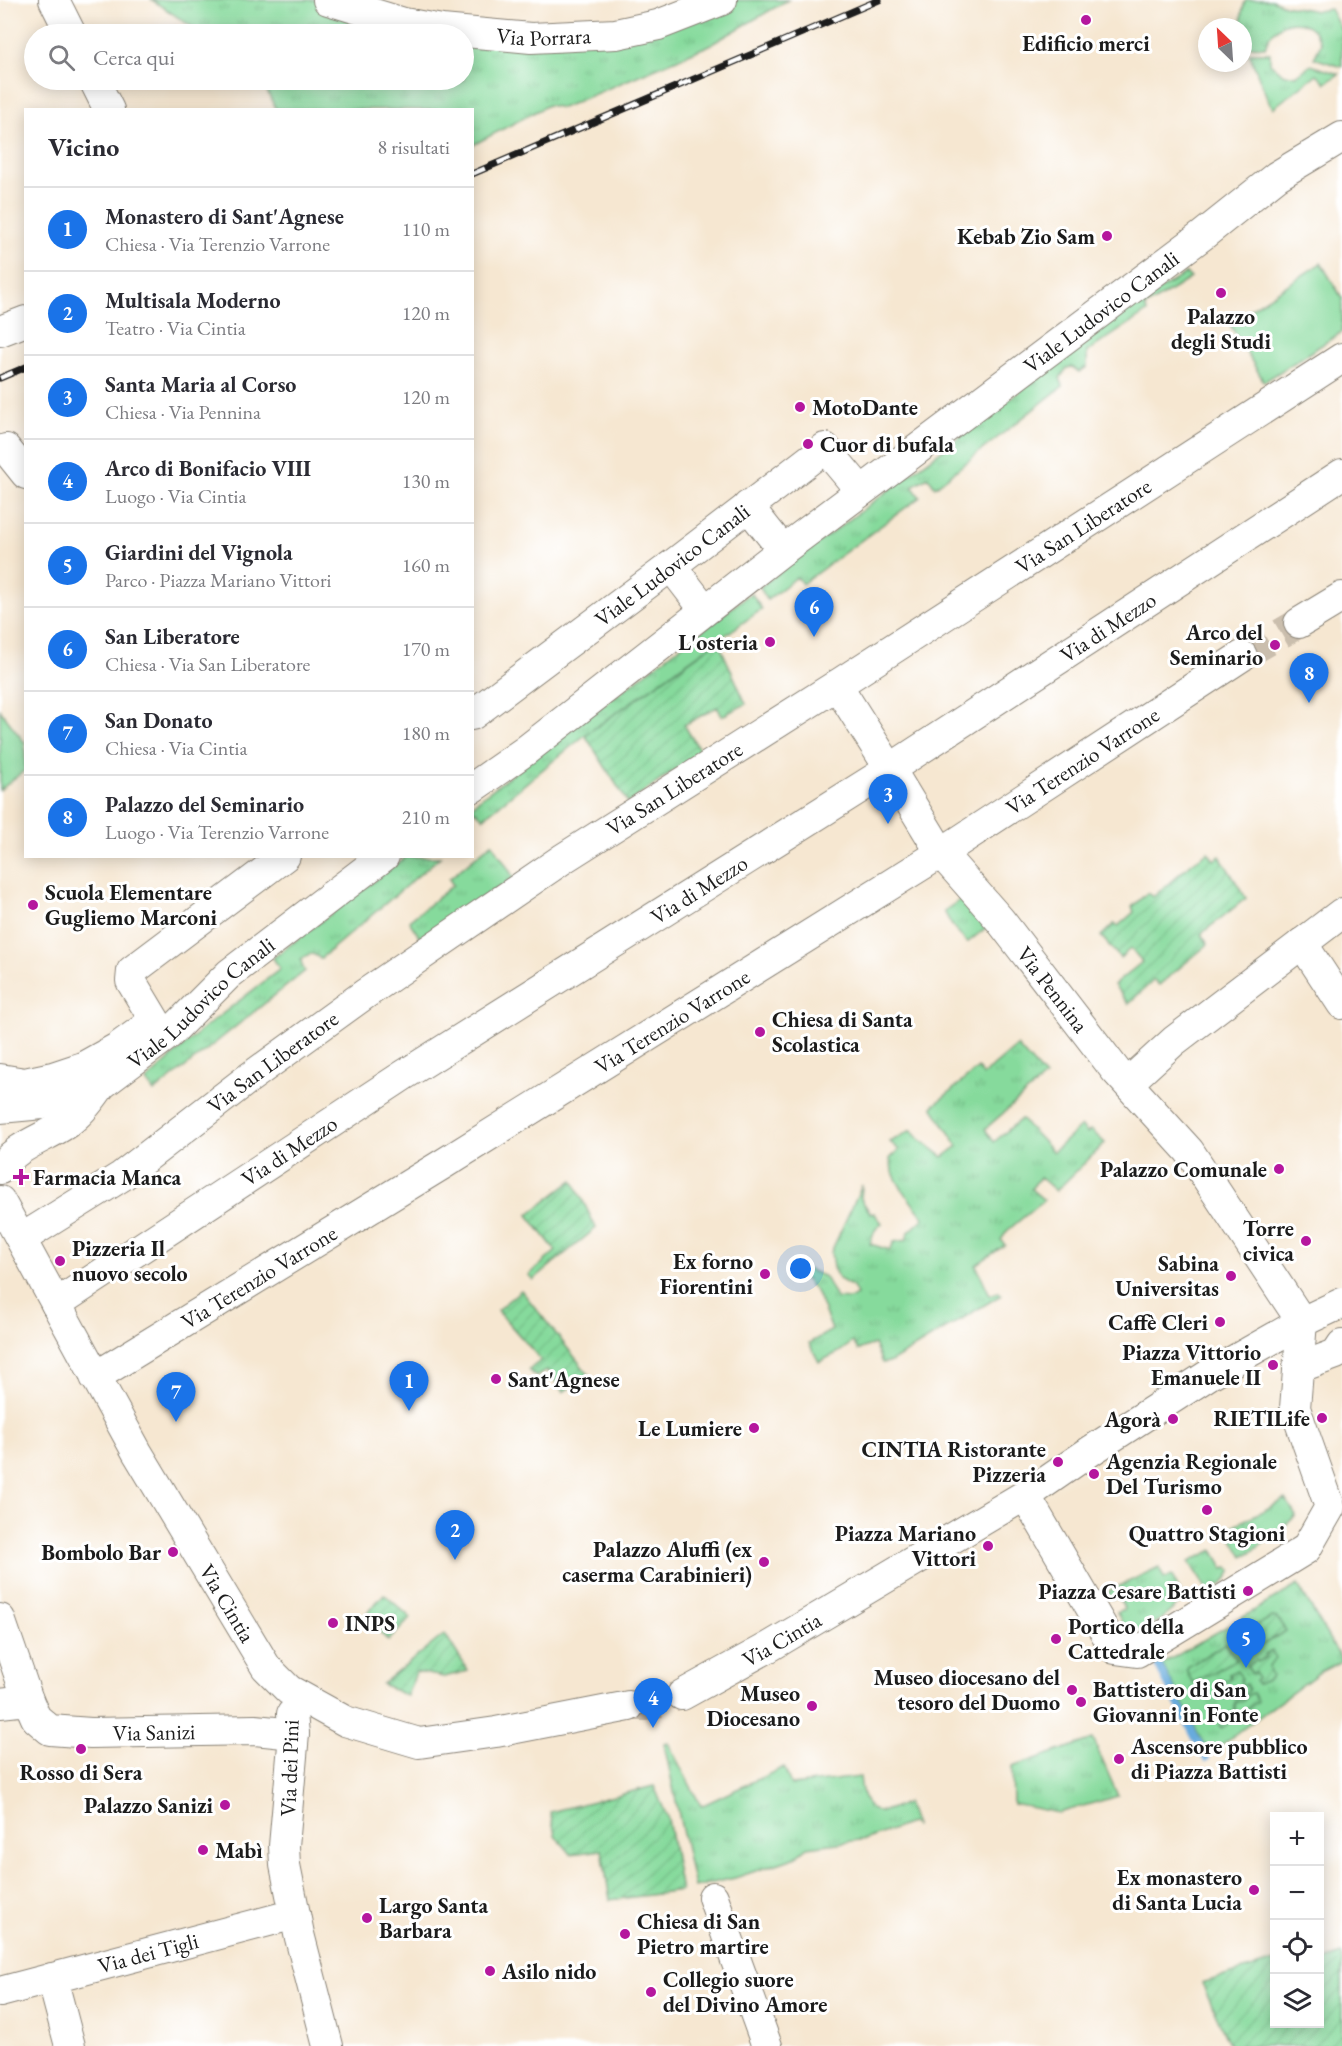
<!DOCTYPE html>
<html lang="it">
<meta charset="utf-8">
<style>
:root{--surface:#fff;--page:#f2f2f3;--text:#2b2b33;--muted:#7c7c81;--line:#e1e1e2;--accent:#1a73e8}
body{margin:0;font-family:"EB Garamond",serif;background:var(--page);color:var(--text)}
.controls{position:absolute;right:18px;bottom:18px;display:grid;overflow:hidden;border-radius:0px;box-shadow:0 3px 15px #0003}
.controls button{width:54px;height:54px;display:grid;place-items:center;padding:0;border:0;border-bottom:2px solid var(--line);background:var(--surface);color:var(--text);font:30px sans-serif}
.compass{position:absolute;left:1198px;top:18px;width:54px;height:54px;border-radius:50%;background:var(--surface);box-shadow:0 3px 15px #0003;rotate:335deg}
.you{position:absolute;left:801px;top:1269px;width:21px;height:21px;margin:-15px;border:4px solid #fff;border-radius:50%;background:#1a73e8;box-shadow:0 0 0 9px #1a73e833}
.badge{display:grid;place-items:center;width:39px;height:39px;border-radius:50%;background:var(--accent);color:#fff;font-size:20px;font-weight:700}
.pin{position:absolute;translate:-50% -50px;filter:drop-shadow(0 2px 3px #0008)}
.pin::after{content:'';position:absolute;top:32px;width:21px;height:18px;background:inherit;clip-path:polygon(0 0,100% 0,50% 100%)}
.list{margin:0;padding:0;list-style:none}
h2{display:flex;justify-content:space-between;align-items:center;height:78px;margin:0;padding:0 24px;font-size:26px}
h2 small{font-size:20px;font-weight:400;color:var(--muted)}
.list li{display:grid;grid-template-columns:39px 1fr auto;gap:18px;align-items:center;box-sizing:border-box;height:84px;padding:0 24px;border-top:2px solid var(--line)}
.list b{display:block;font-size:22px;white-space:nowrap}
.list p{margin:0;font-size:20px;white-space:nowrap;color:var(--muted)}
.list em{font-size:20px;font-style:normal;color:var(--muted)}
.icon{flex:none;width:33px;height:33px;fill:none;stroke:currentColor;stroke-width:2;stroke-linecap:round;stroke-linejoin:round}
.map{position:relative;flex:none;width:1342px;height:2046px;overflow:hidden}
.search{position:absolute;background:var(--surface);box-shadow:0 3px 15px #0003;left:24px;top:24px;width:450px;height:66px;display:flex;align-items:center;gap:15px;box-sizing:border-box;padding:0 21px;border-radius:33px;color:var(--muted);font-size:22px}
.panel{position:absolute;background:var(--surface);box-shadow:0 3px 15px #0003;left:24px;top:108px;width:450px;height:750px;border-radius:0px}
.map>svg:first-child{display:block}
.grass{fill:url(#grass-tufts);stroke:#517b5c;stroke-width:1.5}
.garden{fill:url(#garden-furrows);stroke:#517b5c;stroke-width:1.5}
.pitch{fill:#86da9c;stroke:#517b5c;stroke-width:1.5}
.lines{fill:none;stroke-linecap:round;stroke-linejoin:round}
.stream{stroke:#68abdd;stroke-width:8}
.minor-tunnel{stroke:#cabead;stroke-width:30;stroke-dasharray:30 15;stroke-linecap:butt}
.minor-casing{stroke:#898276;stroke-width:32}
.minor{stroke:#fff;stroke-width:30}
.rail-casing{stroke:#1c1c1c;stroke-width:7}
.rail{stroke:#fff;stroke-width:4.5;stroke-dasharray:14;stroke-linecap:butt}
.poi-dot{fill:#b5179e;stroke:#fff;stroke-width:2}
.labels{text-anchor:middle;stroke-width:6;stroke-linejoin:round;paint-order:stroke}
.street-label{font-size:22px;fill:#1c1c1c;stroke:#fff}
.poi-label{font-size:22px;font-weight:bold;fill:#1c1c1c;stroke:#fff;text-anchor:end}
</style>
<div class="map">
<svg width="1342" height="2046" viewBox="0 0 1342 2046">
<defs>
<pattern id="grass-tufts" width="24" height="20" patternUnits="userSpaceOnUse" patternTransform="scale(1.5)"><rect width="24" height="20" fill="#86da9c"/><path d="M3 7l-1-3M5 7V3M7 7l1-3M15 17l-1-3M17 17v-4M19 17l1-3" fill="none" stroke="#73ba86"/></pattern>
<pattern id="garden-furrows" width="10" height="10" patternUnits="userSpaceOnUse" patternTransform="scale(1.5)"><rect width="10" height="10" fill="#86da9c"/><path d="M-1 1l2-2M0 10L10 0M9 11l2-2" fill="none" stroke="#73ba86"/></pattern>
</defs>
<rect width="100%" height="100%" fill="#fff"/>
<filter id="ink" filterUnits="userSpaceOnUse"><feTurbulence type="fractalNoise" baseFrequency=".0167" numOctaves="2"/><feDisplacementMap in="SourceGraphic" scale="12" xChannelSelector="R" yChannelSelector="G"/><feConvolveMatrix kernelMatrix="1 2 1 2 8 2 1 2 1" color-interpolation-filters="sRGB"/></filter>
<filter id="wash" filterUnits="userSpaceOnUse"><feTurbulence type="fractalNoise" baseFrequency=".008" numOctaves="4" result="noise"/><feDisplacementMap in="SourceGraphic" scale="24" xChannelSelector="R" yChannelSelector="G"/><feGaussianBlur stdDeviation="1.35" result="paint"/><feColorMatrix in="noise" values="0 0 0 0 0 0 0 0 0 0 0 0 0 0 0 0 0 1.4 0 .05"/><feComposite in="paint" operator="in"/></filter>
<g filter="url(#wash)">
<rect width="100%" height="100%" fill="#f6e7d1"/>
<!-- grass -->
<path class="grass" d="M152 0H328L531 38 733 0H788L710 45 562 108 548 105 473 145 472 110 276 109 265 87 281 80H464V34H203Z
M1246 0H1272L1284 5 1317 11 1330 9 1342 31V67L1314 58 1321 44C1311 12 1274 17 1265 47L1248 46C1242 31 1238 16 1246 0Z
M1249 53H1270V63L1284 75H1297L1311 65 1339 74 1326 83 1317 74 1273 108 1268 100Z
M1186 273 1191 278 1145 307 1147 312 1087 352V367L1079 372 1072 367 1067 368 1060 378 1063 386 935 487 928 477 912 486 920 497 802 584 797 577 767 600 760 587 1124 313Z
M751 593 762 609 585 735 483 818 475 810 473 811V805L477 801Z
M492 843 514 878 420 938 409 921 453 885 449 879Z
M406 857H440L320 959C314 952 307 953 301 960L302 966 305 971 154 1092 146 1081 199 1032 280 969 273 958Z
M966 896 992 923 967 943 951 924 944 911Z
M1017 1046 1045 1077 985 1129 994 1142 1021 1119 1053 1152 1081 1126 1087 1133 1091 1130 1105 1143 1056 1191 1040 1177 1031 1189 1044 1200 1007 1231 1001 1240 1005 1245 976 1265 990 1295 998 1292 1001 1295 891 1362 882 1363 874 1344 858 1350 853 1342 839 1352 819 1362 809 1343 832 1330 817 1293 791 1262 825 1277 836 1298 850 1299 857 1295 853 1287 839 1279 833 1268 831 1252 862 1185 861 1199 871 1214 874 1213 882 1223 875 1230 870 1244 890 1250 894 1242 906 1240 909 1232 924 1218C913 1203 890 1179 890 1158L899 1150 890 1142 911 1130 916 1136 943 1157 958 1146 932 1107 978 1068 983 1075Z
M1286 1499 1296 1516 1259 1547 1243 1557 1227 1529Z
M1213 1550 1224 1569 1229 1567 1232 1571 1223 1584 1208 1591 1189 1562Z
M1159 1567 1164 1578 1172 1576 1184 1599 1162 1619 1128 1636 1117 1612 1124 1609 1121 1600 1116 1598 1111 1599 1107 1592Z
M1298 1585 1342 1661 1320 1672 1209 1754 1162 1664Z
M1093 1739 1118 1796 1059 1813 1013 1804 1012 1767Z
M668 1743 701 1806 784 1767 791 1785 860 1777C864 1813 872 1818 907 1803L915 1826 910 1823 867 1839 808 1847 794 1858 735 1878 694 1887 664 1744Z"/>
<!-- garden -->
<path class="garden" d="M718 641 746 704 722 716 717 707 684 725 701 752 628 803 585 735Z
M1208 852 1214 860 1220 856 1246 898 1201 934 1208 944 1159 985 1154 980 1128 1004 1114 985 1142 962 1131 948 1120 958 1101 936 1114 924 1118 926 1134 912 1132 907 1147 893 1153 897 1193 862Z
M573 1180 596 1228 533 1280 529 1275 556 1251 528 1215Z
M521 1290 589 1375 563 1392 547 1370 536 1377 529 1370 541 1360 497 1310Z
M384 1594 411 1618 388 1641 365 1615Z
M1272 1617 1277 1618 1286 1631 1242 1657 1232 1639Z
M445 1634 468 1671 444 1677 416 1672 407 1696 382 1684Z
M1226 1643 1236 1660 1193 1683 1186 1671 1189 1666Z
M1272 1651 1276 1658C1269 1663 1267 1668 1272 1676L1268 1680 1258 1684 1255 1680 1258 1678 1255 1672 1252 1674 1247 1666 1256 1660 1258 1662 1266 1657 1265 1655Z
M1237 1670 1242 1679 1240 1680 1243 1686 1246 1684 1249 1690 1241 1698 1236 1699 1230 1695 1220 1693 1215 1683 1222 1679 1223 1682 1230 1678 1229 1674Z
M1253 1693 1258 1701 1222 1728 1220 1725 1224 1716 1235 1711V1702L1243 1701 1248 1695Z
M654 1786 668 1819 681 1891 610 1900 602 1850 571 1854 555 1835 550 1812Z
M1320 1954 1324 1961 1341 1954 1342 1955V2046H1230L1202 1983 1274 1961V2024H1320Z"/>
<!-- pitch -->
<path class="pitch" d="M1321 263 1342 298V332L1264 382 1229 323Z
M0 710 25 743V770L0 790Z"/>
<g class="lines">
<!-- stream -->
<path class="stream" d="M1159 1667 1206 1758"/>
</g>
</g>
<g filter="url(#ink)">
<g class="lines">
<!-- minor-tunnel -->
<path class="minor-tunnel" d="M1242 656 1299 623
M629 1706H645L682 1695"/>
<defs>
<g id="minor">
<path d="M54 0 71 34"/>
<path id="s1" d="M328 0 404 23 442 30 531 38 616 34 658 25 722 0"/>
<path d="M94 80 109 110"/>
<path d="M0 331 26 321"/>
<path d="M6 449 26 474"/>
<path d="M748 506 783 550"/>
<path d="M671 566 705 610"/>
<path d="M1299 623 1342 597"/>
<path id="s2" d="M837 685 890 769 941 853 1000 920 1116 1071 1189 1151 1302 1322"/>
<path id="s3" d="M472 715 671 566 825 448 861 491"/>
<path id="s4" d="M472 788 525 751 783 550 1203 235 1277 176 1342 137"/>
<path d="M1302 943 1342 1004"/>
<path d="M155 1021 131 981 132 971 285 856"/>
<path d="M0 1079 25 1083 53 1077 83 1067 117 1048 153 1022"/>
<path d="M1128 1083 1174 1041 1342 913"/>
<path id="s5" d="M0 1108 43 1104 77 1095 101 1085 169 1034 229 974 384 856"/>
<path d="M0 1169C16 1145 44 1139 67 1123 80 1114 90 1101 99 1088"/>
<path id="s6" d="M0 1201 137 1452 266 1667 289 1690 345 1721 419 1743 496 1732 629 1706"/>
<path id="s7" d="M21 1239 122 1176 249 1078 365 994 564 858 837 685 1342 358"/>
<path id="s8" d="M56 1304 404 1075 890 769 1342 474"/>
<path d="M1298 1368 1336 1354 1342 1345"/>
<path id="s9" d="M95 1377 443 1164 941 853 1242 656"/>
<path d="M1025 1495 1115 1649 1137 1652 1306 1549 1330 1507 1295 1408 1302 1322"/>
<path id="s10" d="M0 1619 28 1700 36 1718 50 1730 91 1733 255 1730 294 1734"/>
<path id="s11" d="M682 1695 769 1647 1037 1488 1092 1450 1210 1374 1302 1322 1342 1303"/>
<path d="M0 1703 28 1700"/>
<path d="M292 1714 294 1734 284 1846 285 1865 299 1934 328 2046"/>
<path d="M713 1897 767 2046"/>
<path d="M52 1978 70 2046"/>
<path id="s12" d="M0 1992 295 1914"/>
</g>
</defs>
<!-- minor casing -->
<use href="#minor" class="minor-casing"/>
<!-- minor -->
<use href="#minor" class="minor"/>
<defs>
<path id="rail" d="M472 174 879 0
M0 378 26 367"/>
</defs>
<!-- rail casing -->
<use href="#rail" class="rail-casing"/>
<!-- rail -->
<use href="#rail" class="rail"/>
</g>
</g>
<!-- markers -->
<g class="poi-dot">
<circle cx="1086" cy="20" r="6"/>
<circle cx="1107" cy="236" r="6"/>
<circle cx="1221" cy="293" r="6"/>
<circle cx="800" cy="407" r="6"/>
<circle cx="808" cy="444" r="6"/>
<circle cx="770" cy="642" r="6"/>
<circle cx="1275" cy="645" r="6"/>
<circle cx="33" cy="905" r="6"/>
<circle cx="760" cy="1032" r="6"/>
<circle cx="1279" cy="1169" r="6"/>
<path d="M18 1168h6v6h6v6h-6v6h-6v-6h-6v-6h6z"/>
<circle cx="1306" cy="1241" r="6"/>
<circle cx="60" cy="1261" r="6"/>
<circle cx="765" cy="1274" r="6"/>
<circle cx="1231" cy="1276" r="6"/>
<circle cx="1220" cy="1322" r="6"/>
<circle cx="1273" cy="1365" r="6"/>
<circle cx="496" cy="1379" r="6"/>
<circle cx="1322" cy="1418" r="6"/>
<circle cx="1173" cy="1419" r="6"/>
<circle cx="754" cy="1428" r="6"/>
<circle cx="1058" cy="1462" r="6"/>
<circle cx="1094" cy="1474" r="6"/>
<circle cx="1207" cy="1510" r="6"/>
<circle cx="988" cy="1546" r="6"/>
<circle cx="173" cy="1552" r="6"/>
<circle cx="764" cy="1562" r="6"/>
<circle cx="1248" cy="1591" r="6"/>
<circle cx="333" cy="1623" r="6"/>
<circle cx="1056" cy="1639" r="6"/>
<circle cx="1072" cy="1690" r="6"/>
<circle cx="1081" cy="1702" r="6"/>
<circle cx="812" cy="1706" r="6"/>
<circle cx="81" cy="1749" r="6"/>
<circle cx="1119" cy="1759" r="6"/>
<circle cx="225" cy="1805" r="6"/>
<circle cx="203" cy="1850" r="6"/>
<circle cx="1254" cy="1890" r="6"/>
<circle cx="367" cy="1918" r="6"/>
<circle cx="625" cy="1934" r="6"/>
<circle cx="490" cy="1971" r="6"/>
<circle cx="651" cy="1992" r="6"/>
</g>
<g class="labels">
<!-- street labels -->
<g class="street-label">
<text dy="8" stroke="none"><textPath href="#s1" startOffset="220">Via Porrara</textPath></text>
<text dy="8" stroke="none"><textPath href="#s4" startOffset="789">Viale Ludovico Canali</textPath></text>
<text dy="8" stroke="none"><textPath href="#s7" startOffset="1280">Via San Liberatore</textPath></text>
<text dy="8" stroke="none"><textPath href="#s3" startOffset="250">Viale Ludovico Canali</textPath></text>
<text dy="8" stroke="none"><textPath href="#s8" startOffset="1251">Via di Mezzo</textPath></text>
<text dy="8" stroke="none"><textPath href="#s9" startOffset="1164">Via Terenzio Varrone</textPath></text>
<text dy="8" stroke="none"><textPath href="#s7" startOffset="794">Via San Liberatore</textPath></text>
<text dy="8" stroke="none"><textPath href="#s8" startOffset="765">Via di Mezzo</textPath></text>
<text dy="8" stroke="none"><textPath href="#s2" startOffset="374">Via Pennina</textPath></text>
<text dy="8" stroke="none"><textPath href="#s5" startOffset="234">Viale Ludovico Canali</textPath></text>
<text dy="8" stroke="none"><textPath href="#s9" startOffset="678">Via Terenzio Varrone</textPath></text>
<text dy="8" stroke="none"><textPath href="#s7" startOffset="308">Via San Liberatore</textPath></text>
<text dy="8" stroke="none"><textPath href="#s8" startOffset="279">Via di Mezzo</textPath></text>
<text dy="8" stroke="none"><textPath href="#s9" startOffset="192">Via Terenzio Varrone</textPath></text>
<text dy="8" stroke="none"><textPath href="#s6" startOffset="462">Via Cintia</textPath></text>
<text dy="8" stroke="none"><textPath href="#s11" startOffset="114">Via Cintia</textPath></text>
<text dy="8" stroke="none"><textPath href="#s10" startOffset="228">Via Sanizi</textPath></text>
<text transform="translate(289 1768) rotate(-88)" y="8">Via dei Pini</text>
<text dy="8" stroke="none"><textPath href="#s12" startOffset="153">Via dei Tigli</textPath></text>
</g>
<!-- poi labels -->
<g class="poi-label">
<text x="1086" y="51" text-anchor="middle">Edificio merci</text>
<text x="1095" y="244">Kebab Zio Sam</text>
<text x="1221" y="324" text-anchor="middle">Palazzo<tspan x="1221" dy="25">degli Studi</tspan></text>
<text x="812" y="415" text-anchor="start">MotoDante</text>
<text x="820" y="452" text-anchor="start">Cuor di bufala</text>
<text x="1263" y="640">Arco del<tspan x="1263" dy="25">Seminario</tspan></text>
<text x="758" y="650">L'osteria</text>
<text x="45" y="900" text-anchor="start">Scuola Elementare<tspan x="45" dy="25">Gugliemo Marconi</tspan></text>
<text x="772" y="1027" text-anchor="start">Chiesa di Santa<tspan x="772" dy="25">Scolastica</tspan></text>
<text x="1267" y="1177">Palazzo Comunale</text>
<text x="33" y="1185" text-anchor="start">Farmacia Manca</text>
<text x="1294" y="1236">Torre<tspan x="1294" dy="25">civica</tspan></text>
<text x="72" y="1256" text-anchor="start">Pizzeria Il<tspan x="72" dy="25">nuovo secolo</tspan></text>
<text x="753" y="1269">Ex forno<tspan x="753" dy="25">Fiorentini</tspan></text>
<text x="1219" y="1271">Sabina<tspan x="1219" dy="25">Universitas</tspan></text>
<text x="1208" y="1330">Caffè Cleri</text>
<text x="1261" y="1360">Piazza Vittorio<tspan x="1261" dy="25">Emanuele II</tspan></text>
<text x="508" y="1387" text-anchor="start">Sant'Agnese</text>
<text x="1310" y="1426">RIETILife</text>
<text x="1161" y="1427">Agorà</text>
<text x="742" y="1436">Le Lumiere</text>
<text x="1046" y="1457">CINTIA Ristorante<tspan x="1046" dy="25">Pizzeria</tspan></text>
<text x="1106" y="1469" text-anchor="start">Agenzia Regionale<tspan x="1106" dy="25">Del Turismo</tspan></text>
<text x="976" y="1541">Piazza Mariano<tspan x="976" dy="25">Vittori</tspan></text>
<text x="1207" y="1541" text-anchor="middle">Quattro Stagioni</text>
<text x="752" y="1557">Palazzo Aluffi (ex<tspan x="752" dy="25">caserma Carabinieri)</tspan></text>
<text x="161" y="1560">Bombolo Bar</text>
<text x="1236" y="1599">Piazza Cesare Battisti</text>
<text x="345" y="1631" text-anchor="start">INPS</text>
<text x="1068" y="1634" text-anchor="start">Portico della<tspan x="1068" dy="25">Cattedrale</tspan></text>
<text x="1060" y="1685">Museo diocesano del<tspan x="1060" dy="25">tesoro del Duomo</tspan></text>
<text x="1093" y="1697" text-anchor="start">Battistero di San<tspan x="1093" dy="25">Giovanni in Fonte</tspan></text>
<text x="800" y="1701">Museo<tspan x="800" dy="25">Diocesano</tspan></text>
<text x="1131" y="1754" text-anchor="start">Ascensore pubblico<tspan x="1131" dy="25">di Piazza Battisti</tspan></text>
<text x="81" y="1780" text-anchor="middle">Rosso di Sera</text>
<text x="213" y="1813">Palazzo Sanizi</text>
<text x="215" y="1858" text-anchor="start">Mabì</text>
<text x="1242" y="1885">Ex monastero<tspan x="1242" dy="25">di Santa Lucia</tspan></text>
<text x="379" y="1913" text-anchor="start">Largo Santa<tspan x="379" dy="25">Barbara</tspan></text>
<text x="637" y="1929" text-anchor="start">Chiesa di San<tspan x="637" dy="25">Pietro martire</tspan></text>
<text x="502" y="1979" text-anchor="start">Asilo nido</text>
<text x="663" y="1987" text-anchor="start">Collegio suore<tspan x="663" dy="25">del Divino Amore</tspan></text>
</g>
</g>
</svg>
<div class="controls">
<button>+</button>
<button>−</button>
<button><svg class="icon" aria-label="locate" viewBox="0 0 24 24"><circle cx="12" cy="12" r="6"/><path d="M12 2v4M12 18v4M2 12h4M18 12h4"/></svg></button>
<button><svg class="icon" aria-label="layers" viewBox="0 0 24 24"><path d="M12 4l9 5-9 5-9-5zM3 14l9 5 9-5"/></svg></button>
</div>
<svg class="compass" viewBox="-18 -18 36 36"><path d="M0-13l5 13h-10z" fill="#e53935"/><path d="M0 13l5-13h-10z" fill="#7c7c81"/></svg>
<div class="you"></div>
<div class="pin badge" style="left:409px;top:1411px">1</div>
<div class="pin badge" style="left:455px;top:1560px">2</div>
<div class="pin badge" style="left:888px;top:824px">3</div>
<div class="pin badge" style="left:653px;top:1728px">4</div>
<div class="pin badge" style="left:1246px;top:1668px">5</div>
<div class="pin badge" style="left:814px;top:637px">6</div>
<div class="pin badge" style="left:176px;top:1422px">7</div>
<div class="pin badge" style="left:1309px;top:703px">8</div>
<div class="search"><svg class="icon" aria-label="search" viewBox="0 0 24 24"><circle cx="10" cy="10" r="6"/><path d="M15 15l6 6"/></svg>Cerca qui</div>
<section class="panel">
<h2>Vicino<small>8 risultati</small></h2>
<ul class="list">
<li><span class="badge">1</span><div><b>Monastero di Sant'Agnese</b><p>Chiesa · Via Terenzio Varrone</p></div><em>110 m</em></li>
<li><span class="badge">2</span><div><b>Multisala Moderno</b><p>Teatro · Via Cintia</p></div><em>120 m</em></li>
<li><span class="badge">3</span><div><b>Santa Maria al Corso</b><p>Chiesa · Via Pennina</p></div><em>120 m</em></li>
<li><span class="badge">4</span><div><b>Arco di Bonifacio VIII</b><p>Luogo · Via Cintia</p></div><em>130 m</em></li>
<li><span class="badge">5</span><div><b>Giardini del Vignola</b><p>Parco · Piazza Mariano Vittori</p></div><em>160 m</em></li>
<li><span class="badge">6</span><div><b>San Liberatore</b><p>Chiesa · Via San Liberatore</p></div><em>170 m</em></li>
<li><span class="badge">7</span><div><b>San Donato</b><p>Chiesa · Via Cintia</p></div><em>180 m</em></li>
<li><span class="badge">8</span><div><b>Palazzo del Seminario</b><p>Luogo · Via Terenzio Varrone</p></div><em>210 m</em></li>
</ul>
</section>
</div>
